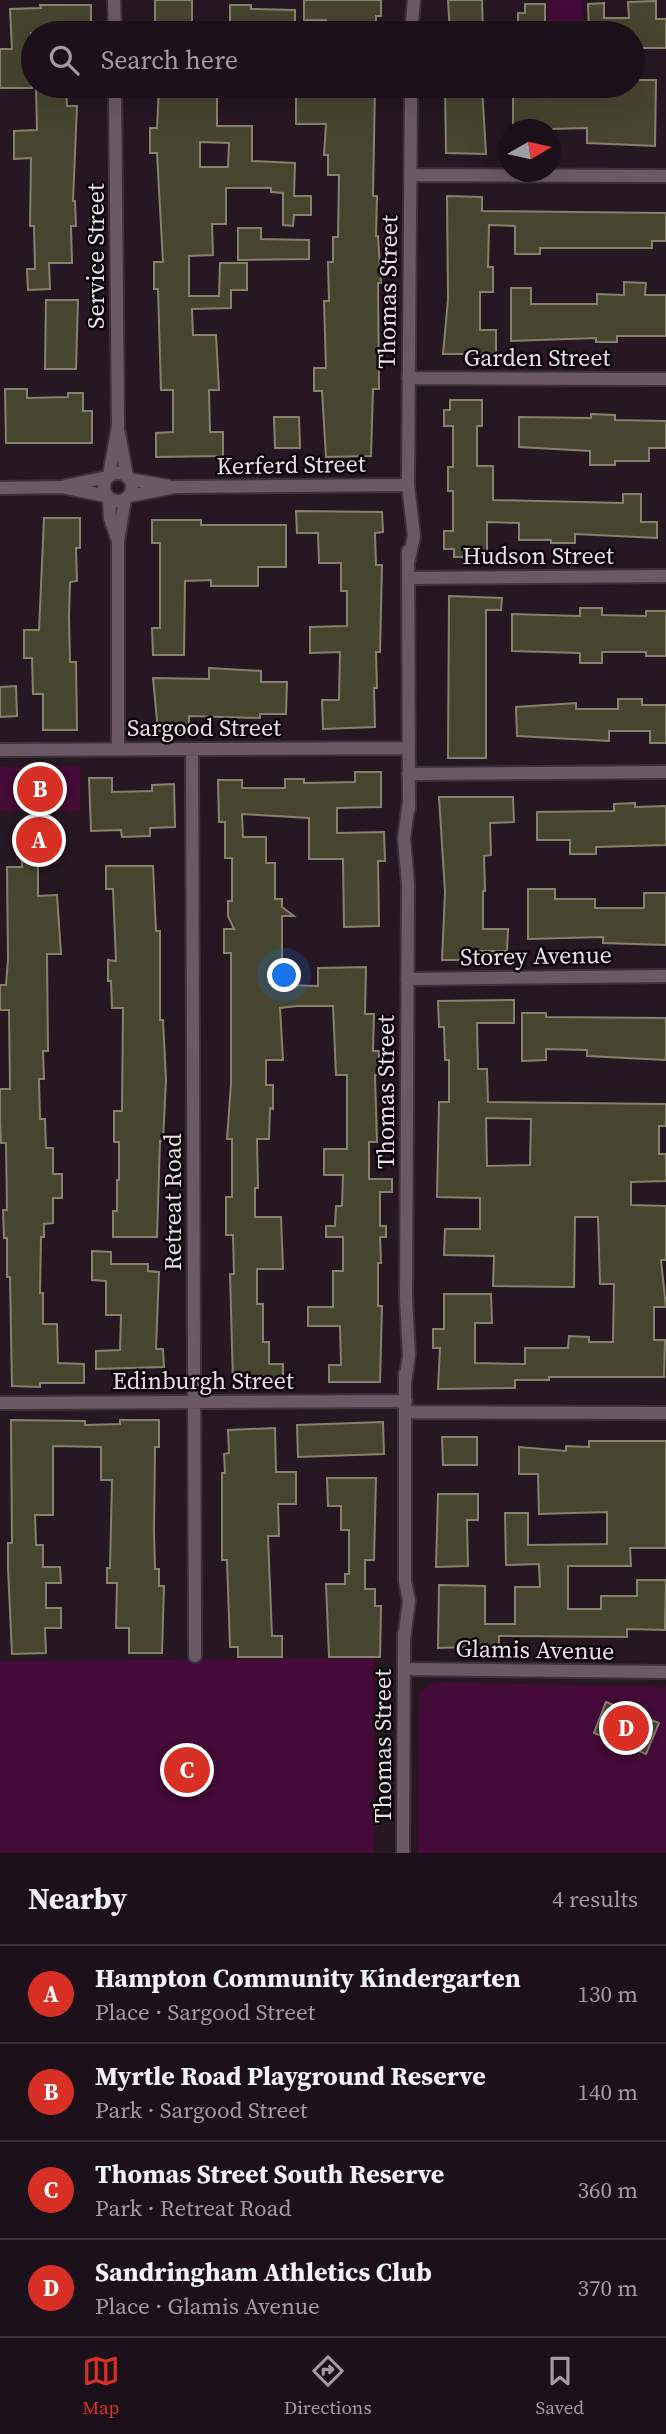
<!DOCTYPE html>
<meta charset="utf-8">
<style>
:root{--surface:#1c111a;--page:#251a23;--text:#f1f3f6;--muted:#a09da2;--line:#3a3139;--accent:#d93025}
body{margin:0;font-family:"Source Serif 4",serif;background:var(--page);color:var(--text)}
.compass{position:absolute;left:498px;top:119px;width:63px;height:63px;border-radius:50%;background:var(--surface);box-shadow:0 7px 28px #0002;rotate:81deg}
.you{position:absolute;left:285px;top:976px;width:24px;height:24px;margin:-18px;border:5px solid #fff;border-radius:50%;background:#1a73e8;box-shadow:0 0 0 10px #1a73e833}
.badge{display:grid;place-items:center;width:46px;height:46px;border-radius:50%;background:var(--accent);color:#fff;font-size:23px;font-weight:700}
.pin{position:absolute;translate:-50% -50%;border:4px solid #fff;box-shadow:0 2px 7px #0006}
.list{margin:0;padding:0;list-style:none}
h2{display:flex;justify-content:space-between;align-items:center;height:91px;margin:0;padding:0 28px;font-size:30px}
h2 small{font-size:23px;font-weight:400;color:var(--muted)}
.list li{display:grid;grid-template-columns:46px 1fr auto;gap:21px;align-items:center;box-sizing:border-box;height:98px;padding:0 28px;border-top:2px solid var(--line)}
.list b{display:block;font-size:26px;white-space:nowrap}
.list p{margin:0;font-size:23px;white-space:nowrap;color:var(--muted)}
.list em{font-size:23px;font-style:normal;color:var(--muted)}
.icon{flex:none;width:38px;height:38px;fill:none;stroke:currentColor;stroke-width:2;stroke-linecap:round;stroke-linejoin:round}
.map{position:relative;flex:none;width:666px;height:1853px;overflow:hidden}
.search{position:absolute;background:var(--surface);box-shadow:0 7px 28px #0002;left:21px;right:21px;top:21px;height:77px;display:flex;align-items:center;gap:18px;box-sizing:border-box;padding:0 24px;border-radius:38px;color:var(--muted);font-size:26px}
.sheet{height:483px;background:var(--surface)}
nav{display:flex;justify-content:space-around;align-items:center;box-sizing:border-box;height:98px;border-top:2px solid var(--line);background:var(--surface);font-size:19px;color:var(--muted)}
nav a{display:grid;justify-items:center;gap:4px}
nav .on{color:var(--accent)}
.map>svg:first-child{display:block}
.green{fill:#440a38}
.building{fill:#474430;stroke:#85826c;stroke-width:2;fill-rule:evenodd}
.lines{fill:none;stroke-linecap:round;stroke-linejoin:round}
.minor-casing{stroke:#3f333b;stroke-width:16}
.minor{stroke:#6c5966;stroke-width:12}
.labels{text-anchor:middle;stroke-width:5;stroke-linejoin:round;paint-order:stroke}
.street-label{font-size:24px;fill:#eadfe6;stroke:#0b0509}
</style>
<div class="map">
<svg width="666" height="1853" viewBox="0 0 666 1853">
<rect width="100%" height="100%" fill="#261722"/>
<!-- green -->
<path class="green" d="M548 0H583V33H548Z
M81 766 80 811H0V767Z
M375 1658 374 1853H0V1661Z
M435 1682 666 1687V1853H418L419 1694Z"/>
<!-- building -->
<path class="building" d="M155 0H192V33H155Z
M304 0H381V16H376V33H326V20H304Z
M448 0H482L483 33H450Z
M656 1V19H666V48H633V33H589L588 4 604 3V18H629L628 2Z
M525 4H545V33H518V13H525Z
M40 5H91V33H31L32 88H0V49H12L10 9 41 8Z
M230 5H251V9L295 10V33L230 30Z
M633 80H656L655 146 587 143V128L513 130V86H532V94H588V88H624L633 86Z
M36 86H66L67 106H77L73 201H75L76 226H71L72 263H49L50 289 28 290 27 269H35L34 226H30L31 158 14 159V131L37 130Z
M159 86H198V94H217V126H252V161L295 163 294 196H311V215H294L293 226 283 225V193L271 192V188H226V224H212L213 255 189 256V296H219L220 263H247V290H231V308L192 309 193 335H216L219 390H209L210 432H223V456L156 457V433L173 432V390H161L158 289H154V262H163L157 153H150V128H157ZM200 142 229 143 228 167H200Z
M318 86H375L373 196H377L376 236H378L381 283H378L379 389H373L371 456 326 457 322 391H314V368H326L324 301H329L328 262H333V237H338L339 175H328V155H324L326 124H296V93L318 92Z
M445 86H482L486 154 446 153Z
M447 196 482 197V211L666 213V241H652V248H540V254H515V226L489 225 488 267H493V292H480V330H496V354H443L448 299Z
M238 228H261V239L309 240V259L238 260Z
M624 282 646 283 645 295H666V336H617V342H596V338L511 341V288H531V304H597V294L624 295Z
M46 300H78L76 369H45Z
M5 389H27V398L68 397V393H83V411H92V443H6Z
M450 400H482V426H477V466H493V500L623 503V494H641V522H657V538L575 534V543H551V540H519V523L487 522V557H454V549H444V531H453V491H448V467H453V426H444V410H450Z
M591 414 615 415V420L666 421V448H649V461H615V465H590V451L519 447V417L591 418Z
M274 417H299L300 448H275Z
M296 511 382 512 383 532 375 533 376 565H382L380 652H376L377 688H374L375 727 323 729 322 700H339L340 652 310 653V627L347 626V591H341V563H319L318 533H297Z
M44 518H80V548H76L77 581 70 582 69 617 70 662H76L77 730H43V694H33L32 658H24V630H39Z
M152 520H201V525H286V567H258V586H211V580L185 581 184 655H153L152 628H160V543H152Z
M449 596 502 598 501 610H486V758H448Z
M580 608H602V615L646 616V611H666V656H646V652H602V663H580V653L512 651V614L580 616Z
M209 668 261 671V682H287L286 714H260V718L189 716V731H158L153 678 209 679Z
M16 686 17 716 0 717V687Z
M618 699H642V705H666V743H650V731H609V741L517 736 516 707 576 703V709H618Z
M355 772H381V807L337 808V833L384 832 385 861H378L379 926 344 927 343 859H309V818L242 814 243 837H266V863H275V899H282V907L294 916H282V985L318 986V968L366 967 365 1014H374L373 1051H379V1075H375L377 1142H369V1179H392V1192H380V1226H386V1237H380L381 1263H378V1306H382L380 1382H329V1365H341L340 1326H308V1307H333V1271H343V1237H326V1226H335L336 1206H342L343 1175H324V1149H347V1075H336L333 1006H297L280 1008 283 1060H266V1085H273V1109L270 1108 269 1139H257L258 1188H255V1217H281L283 1269H257V1304H263V1342H269V1364H283V1382H233L230 1274H234L233 1235H226V1197H232V1139H227L231 1084V953H224V929H234L228 916V901H232V858H225V822H219L218 780H242V788H285V779H304V783L355 782Z
M89 778H112V792L152 791V785L174 784 175 827 150 828V836L122 837 121 830 91 831Z
M439 797H513L514 822 490 823 491 855 484 856 485 891H483V929H508L507 951H472V960H442L445 892Z
M635 803V807L666 806V845L596 847V854H570V840H537V812L614 811V804Z
M57 826V854H38V896L57 895 61 954H47L48 1051H43L44 1079H39L40 1119H45L46 1148H53V1174H62V1198H53V1223L44 1224V1237H41L40 1293H43V1324H57L58 1363 84 1364V1383H40V1387L12 1386 10 1277H7V1238H4L3 1210H7L6 1143H1L0 1120V1089H10L9 1010H0V985H6L8 959 7 867H22L21 827Z
M106 866H153L156 931H160V1020H163L166 1080 163 1141H160L157 1237H113V1211H117V1180H119V1142H114V1111H122L123 1008H112L111 981H108V960L116 961 113 889H106Z
M528 889H555V899H595V908H644V893H666V945L603 943V937L528 939Z
M514 1000V1023H477L478 1069H487L488 1102 666 1104V1126H659V1154H666V1181L631 1182V1205L666 1206V1260H661L666 1307H654V1340H665L664 1377H549V1380H515V1388L438 1389 440 1348H433V1329H444V1294H491L492 1323H475V1363L525 1364V1348H568L569 1336 589 1337V1342H613L614 1284H600L598 1217H575L574 1287 493 1286 494 1256 444 1255 445 1229H480V1198L437 1197 439 1102H449V1060H445L444 1027H439L438 1001ZM486 1118 531 1119 530 1165 487 1166Z
M522 1013H546V1017L666 1018V1060L587 1056V1050L546 1049V1060L522 1061Z
M92 1251 111 1252V1264H148V1271L159 1272 156 1349H163L164 1367 96 1369V1351L120 1350 121 1315H106V1281L92 1280Z
M11 1420 85 1421V1425L120 1424V1420H159V1447H155L154 1530 155 1569H159V1586H164L162 1653H129V1628H116L117 1583H107V1568H110L112 1480H101V1447L53 1446V1515H35L36 1545H43V1567H60L61 1583H46V1608H61V1628H45L46 1653 12 1654 8 1568V1543H12Z
M383 1422 384 1454 298 1457 297 1425Z
M275 1428 276 1472H296V1504H278L279 1536H268L272 1636H282V1657H238V1647H230L227 1560H222V1473H225L224 1454 229 1453 228 1430Z
M442 1437H477V1465H443Z
M589 1441H666V1548H630L631 1566H568V1609H601V1596H637V1580H666L665 1630 627 1629V1637L499 1636V1646L438 1648 439 1585 485 1586V1624H515V1587H540L539 1564 506 1565 505 1513H528V1545L607 1544V1512L539 1514 538 1474H519V1447L566 1451V1446L589 1447Z
M327 1478H376L374 1560H365V1589H375V1606H381L380 1657H329L326 1584H345V1574H349V1530H341V1506H328Z
M438 1494H478V1520H467L468 1566 436 1567Z
M606 1702 659 1723 646 1754 594 1733Z"/>
<g class="lines">
<defs>
<path id="minor" d="M114 0 115 33
M411 33 414 0
M411 175 666 176
M408 378 666 379
M119 433 127 477
M104 487a14 14 0 1 1 28 0a14 14 0 1 1-28 0Z
M109 475 118 426 115 86
M129 479 168 486
M65 486 107 477
M0 488 62 487 106 496
M129 496 175 487 408 485
M109 499 110 518 118 541
M408 551 409 809
M409 559 414 536 408 485 411 86
M409 578 666 576
M118 749V541L125 499
M192 749 195 1656
M0 750 408 748
M408 774 666 772
M407 979 666 976
M405 1383 409 1355 406 1299 408 884 404 838 409 801
M0 1403 406 1401
M405 1412 666 1413
M404 1639 409 1601 405 1581V1374
M404 1669 666 1672
M403 1853 404 1633"/>
</defs>
<!-- minor casing -->
<use href="#minor" class="minor-casing"/>
<!-- minor -->
<use href="#minor" class="minor"/>
</g>
<g class="labels">
<!-- street labels -->
<g class="street-label">
<text transform="translate(96 256) rotate(-90)" y="8">Service Street</text>
<text transform="translate(388 292) rotate(-89)" y="8">Thomas Street</text>
<text x="537" y="366">Garden Street</text>
<text transform="translate(291 465) rotate(-1)" y="8">Kerferd Street</text>
<text x="538" y="564">Hudson Street</text>
<text x="204" y="736">Sargood Street</text>
<text transform="translate(536 956) rotate(-1)" y="8">Storey Avenue</text>
<text transform="translate(386 1092) rotate(-90)" y="8">Thomas Street</text>
<text transform="translate(173 1202) rotate(-90)" y="8">Retreat Road</text>
<text x="203" y="1389">Edinburgh Street</text>
<text transform="translate(535 1650) rotate(1)" y="8">Glamis Avenue</text>
<text transform="translate(383 1746) rotate(-90)" y="8">Thomas Street</text>
</g>
</g>
</svg>
<svg class="compass" viewBox="-18 -18 36 36"><path d="M0-13l5 13h-10z" fill="#e53935"/><path d="M0 13l5-13h-10z" fill="#a09da2"/></svg>
<div class="you"></div>
<div class="pin badge" style="left:39px;top:840px">A</div>
<div class="pin badge" style="left:40px;top:789px">B</div>
<div class="pin badge" style="left:187px;top:1770px">C</div>
<div class="pin badge" style="left:626px;top:1728px">D</div>
<div class="search"><svg class="icon" aria-label="search" viewBox="0 0 24 24"><circle cx="10" cy="10" r="6"/><path d="M15 15l6 6"/></svg>Search here</div>
</div>
<section class="sheet">
<h2>Nearby<small>4 results</small></h2>
<ul class="list">
<li><span class="badge">A</span><div><b>Hampton Community Kindergarten</b><p>Place · Sargood Street</p></div><em>130 m</em></li>
<li><span class="badge">B</span><div><b>Myrtle Road Playground Reserve</b><p>Park · Sargood Street</p></div><em>140 m</em></li>
<li><span class="badge">C</span><div><b>Thomas Street South Reserve</b><p>Park · Retreat Road</p></div><em>360 m</em></li>
<li><span class="badge">D</span><div><b>Sandringham Athletics Club</b><p>Place · Glamis Avenue</p></div><em>370 m</em></li>
</ul>
</section>
<nav>
<a class="on"><svg class="icon" aria-label="map" viewBox="0 0 24 24"><path d="M3 6l6-2 6 2 6-2v14l-6 2-6-2-6 2zM9 4v14M15 6v14"/></svg>Map</a>
<a><svg class="icon" aria-label="directions" viewBox="0 0 24 24"><path d="M12 3l9 9-9 9-9-9zM9 14v-3h6M13 9l2 2-2 2"/></svg>Directions</a>
<a><svg class="icon" aria-label="saved" viewBox="0 0 24 24"><path d="M7 4h10v16l-5-4-5 4z"/></svg>Saved</a>
</nav>
